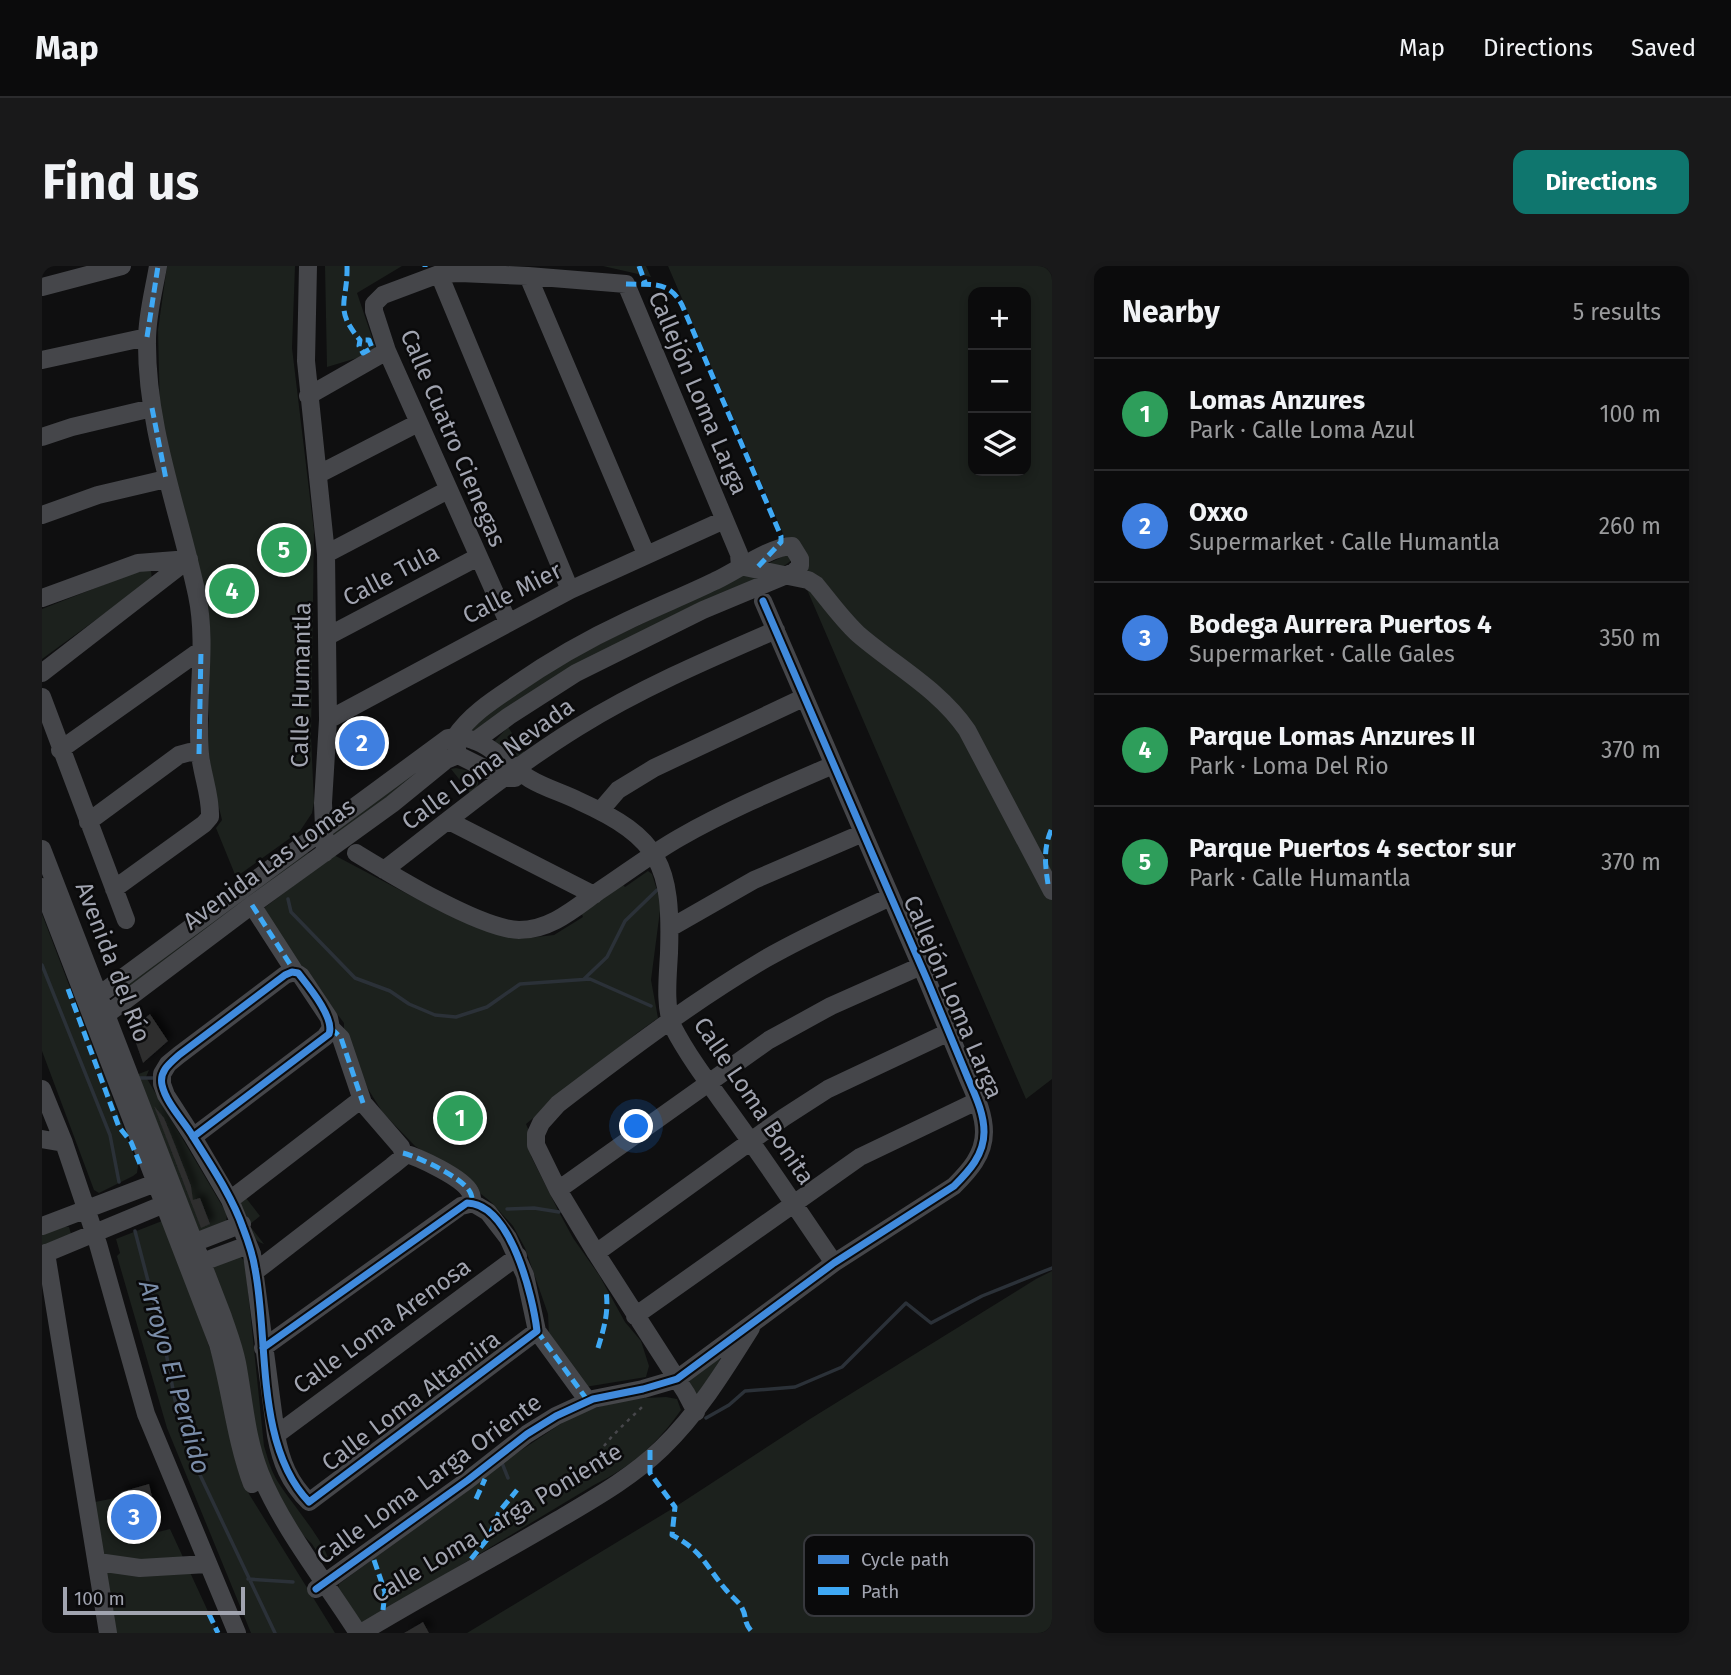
<!DOCTYPE html>
<meta charset="utf-8">
<style>
:root{--surface:#0b0b0c;--page:#19191a;--text:#f1f3f6;--muted:#9a9b9d;--line:#2b2b2d;--accent:#0f766e}
body{margin:0;font-family:"Fira Sans",sans-serif;background:var(--page);color:var(--text)}
.controls{position:absolute;right:21px;top:21px;display:grid;overflow:hidden;border-radius:14px;box-shadow:0 4px 10px #0003}
.controls button{width:63px;height:63px;display:grid;place-items:center;padding:0;border:0;border-bottom:2px solid var(--line);background:var(--surface);color:var(--text);font:35px sans-serif}
.scale{position:absolute;left:21px;bottom:18px;width:182px;box-sizing:border-box;padding-left:7px;border:4px solid #a1a4b0;border-top:0;font-size:19px;line-height:24px;white-space:nowrap;color:#a1a4b0;-webkit-text-stroke:5px #0a0a0b;paint-order:stroke}
.you{position:absolute;left:595px;top:861px;width:24px;height:24px;margin:-18px;border:5px solid #fff;border-radius:50%;background:#1a73e8;box-shadow:0 0 0 10px #1a73e833}
.badge{display:grid;place-items:center;width:46px;height:46px;border-radius:50%;background:var(--accent);color:#fff;font-size:23px;font-weight:700}
.pin{position:absolute;translate:-50% -50%;border:4px solid #fff;box-shadow:0 2px 7px #0006}
.list{margin:0;padding:0;list-style:none}
h2{display:flex;justify-content:space-between;align-items:center;height:91px;margin:0;padding:0 28px;font-size:30px}
h2 small{font-size:23px;font-weight:400;color:var(--muted)}
.list li{display:grid;grid-template-columns:46px 1fr auto;gap:21px;align-items:center;box-sizing:border-box;height:112px;padding:0 28px;border-top:2px solid var(--line)}
.list b{display:block;font-size:26px;white-space:nowrap}
.list p{margin:0;font-size:23px;white-space:nowrap;color:var(--muted)}
.list em{font-size:23px;font-style:normal;color:var(--muted)}
.icon{flex:none;width:38px;height:38px;fill:none;stroke:currentColor;stroke-width:2;stroke-linecap:round;stroke-linejoin:round}
.map{position:relative;flex:none;width:1010px;height:1367px;overflow:hidden;border-radius:14px}
header{display:flex;align-items:center;gap:42px;box-sizing:border-box;height:98px;padding:0 35px;background:var(--surface);border-bottom:2px solid var(--line)}
header strong{font-size:33px}
nav{display:flex;gap:38px;margin-inline-start:auto;font-size:24px}
.intro{display:flex;align-items:center;justify-content:space-between;box-sizing:border-box;height:168px;padding:0 42px}
h1{margin:0;font-size:49px}
.button{padding:18px 32px;border-radius:14px;background:var(--accent);color:#fff;font-size:24px;font-weight:700}
main{display:flex;gap:42px;padding:0 42px}
aside{flex:1;background:var(--surface);border-radius:14px;box-shadow:0 4px 10px #0003}
.map>svg:first-child{display:block}
.green{fill:#1c211d;fill-rule:evenodd}
.lines{fill:none;stroke-linecap:round;stroke-linejoin:round}
.stream{stroke:#2b3138;stroke-width:3.5}
.building{fill:#2d2d2e;filter:url(#shadow)}
.path{stroke:#47474b;stroke-width:2.5;stroke-dasharray:3.5 5;stroke-linecap:butt}
.minor{stroke:#45464a;stroke-width:18}
.quiet{stroke:#3fa9f5;stroke-width:5;stroke-dasharray:10 5;stroke-linecap:butt}
.cycleway-casing{stroke:#0a0a0b;stroke-width:11}
.cycleway{stroke:#408adc;stroke-width:7}
.labels{text-anchor:middle;stroke-width:5;stroke-linejoin:round;paint-order:stroke}
.street-label{font-size:24px;fill:#a1a4b0;stroke:#0a0a0b}
.water-label{font-size:26px;font-style:italic;fill:#7a8da9;stroke:#0a0a0b}
.key{fill:#0a0a0b;stroke:#37383d;stroke-width:2}
.key-label{font-size:19px;fill:#a1a4b0}
</style>
<header>
<strong>Map</strong>
<nav><a>Map</a><a>Directions</a><a>Saved</a></nav>
</header>
<div class="intro"><h1>Find us</h1><a class="button">Directions</a></div>
<main>
<div class="map">
<svg width="1010" height="1367" viewBox="0 0 1010 1367">
<defs>
<filter id="shadow"><feDropShadow dx="5" dy="-5" stdDeviation="3.5" flood-color="#0009"/></filter>
</defs>
<rect width="100%" height="100%" fill="#0f0f10"/>
<!-- green -->
<path class="green" d="M125 0H253L250 82 272 265 269 471 272 536 270 547 258 565 194 611 174 562 180 554 171 517 165 475 167 453 163 413 118 148 116 64Z
M283 0H360L315 27 335 86 285 101Z
M561 0H604L609 11Z
M626 0H1010V813L984 833ZM931 26H984V205H931Z
M746 288 750 294 742 300 432 465 430 464V459L522 395Z
M105 304 109 305 110 313 0 393V343L89 308Z
M466 461 484 489 479 493 471 490 452 476Z
M385 493 391 496 291 572 288 566Z
M414 502 427 505 437 512 435 523 429 528 409 503Z
M265 587H268L81 727 76 726 75 724Z
M292 589 392 642 439 663 477 673 512 669 541 651 539 646 580 618 583 621 606 605 610 608 619 637 609 714 616 752 595 767 484 858 487 865 489 890 517 946 531 972 557 1009 583 1056 599 1075 607 1100 604 1111 543 1121 507 1069 506 1048 483 982 471 960 449 936 405 901 373 880 341 847 326 823 302 766V757L252 691 222 642Z
M0 648 96 900 95 907 91 910 57 927 52 924 0 785Z
M107 804 104 811 185 948 184 957 155 966 94 809Z
M204 932 218 950 207 959 222 978C208 975 203 951 198 938Z
M120 955 133 981 182 1124 187 1165 195 1201 207 1228 293 1367H209L125 1162 75 990 78 987 74 973Z
M21 960 27 961 29 968 0 980V969Z
M194 991H199L203 996 222 1180C226 1193 229 1205 236 1216 249 1237 282 1274 287 1295L279 1292 270 1278 249 1257 226 1221 170 1004 173 999Z
M1010 1005V1367H425L633 1241 768 1153 994 1013Z
M683 1086 655 1130 643 1117Z
M624 1131 635 1133 639 1144C616 1177 589 1201 552 1219L321 1358 317 1357 296 1323 297 1318 460 1197 526 1153 550 1143 584 1133Z
M78 1231 88 1273 128 1263 176 1367H72L53 1236Z"/>
<g class="lines">
<!-- stream -->
<path class="stream" d="M246 633 249 646 313 712 348 725 367 738 393 749 414 751 445 741 478 718 548 713 609 740
M0 699 68 869 77 916
M542 713 565 691 583 655 615 624
M96 812H111
M465 943 492 942 517 946
M93 965 122 1076 133 1134 150 1192 233 1367
M664 1152 687 1139 703 1125 753 1121 800 1101 864 1037 889 1057 940 1030 1010 1002
M460 1197 466 1212
M206 1313 251 1316"/>
</g>
<!-- building -->
<path class="building" d="M323 457 338 486 316 496 301 468Z
M108 748 126 775 101 797 89 763Z
M112 840 122 852 131 874 149 920 151 934 158 932 168 958 159 962Z
M107 1218 117 1259 90 1268 79 1226Z
M381 1356 387 1367H362Z"/>
<g class="lines">
<!-- path -->
<path class="path" d="M557 1187C569 1169 586 1155 602 1139"/>
<!-- minor -->
<path class="minor" d="M266 0 264 95 284 288 286 454 281 537 283 587
M397 8 528 324
M486 10 604 288
M0 21 80 0
M0 94 105 71
M266 130 345 85
M0 171 30 161 110 142
M277 208 376 157
M0 249 56 229 124 213
M284 288 406 224
M698 300 766 314 774 319C788 336 800 353 816 368 853 400 897 423 925 464L1010 625
M0 332 96 297 147 293
M466 356 345 85 332 45V38L341 29 397 8 418 7 486 10 584 18 697 288 698 300
M286 370 436 291
M0 407 147 293
M0 431 84 654
M286 454 528 324 682 254
M18 484 159 384
M416 489 413 471C427 450 448 436 469 422 506 396 544 374 585 355 614 341 644 329 673 315 693 306 729 280 750 280L758 293V300L752 306 661 344 534 407 467 450 433 475
M416 489 462 512H473
M558 545 576 524 612 502 761 432
M407 555 552 629
M46 556 137 489 148 486 157 488
M0 583 181 1051C186 1066 192 1081 195 1097 202 1134 204 1172 218 1207 239 1260 285 1318 316 1367
M314 587C350 609 438 663 477 664 509 664 533 642 557 625 583 608 609 588 637 572 686 544 738 522 791 499
M342 604C406 555 468 503 536 461 599 422 667 393 734 364
M0 621 176 1078C189 1124 193 1172 210 1218
M72 623 162 558 168 551C169 530 160 509 158 488 153 435 166 381 155 329 137 244 104 162 105 74 105 49 112 24 116 0
M210 639 253 706 259 710 287 752 289 762
M628 662 712 614 821 567
M253 706 243 709 137 789 126 798 120 808V818L124 829 151 871 188 934 210 988 234 1169C239 1196 247 1216 267 1236L495 1065
M45 738 406 472C441 466 462 497 488 513 503 522 521 527 537 535 619 572 630 600 627 687 626 708 622 742 631 761 649 796 676 829 699 862 731 906 761 952 792 997
M56 755 210 639 350 538 404 494 416 489
M289 762 299 772 321 837 359 881 361 887C377 891 421 912 428 926 430 929 430 933 431 937
M0 823 22 877 56 978 104 1148 195 1367
M151 871 283 771 289 762
M0 873 22 877
M516 924 727 774 789 740 879 700
M188 934 313 838 321 837
M431 937 446 946 466 972 483 1009 495 1065 546 1135
M0 960 124 913
M141 981 200 958
M4 987 66 1367
M554 987 741 852 786 823 907 766
M0 989 132 934
M150 1000 206 979
M214 1005 350 900 361 891V887
M593 1050 818 891 935 835
M221 1082 419 940 431 937
M654 1146 644 1127 554 987 516 924 494 879V868L499 857 516 838C583 787 650 736 723 693 763 670 806 651 848 631
M234 1169 476 990
M56 1296 98 1302 165 1298
M274 1323 426 1214 485 1168 514 1150 551 1133 601 1123 635 1113 792 997 912 920C927 905 942 889 942 866 942 846 932 827 925 810 912 778 899 747 886 716 831 589 775 462 721 335
M319 1367C383 1328 450 1293 514 1255 551 1233 589 1212 620 1182 657 1146 682 1105 709 1062"/>
<!-- quiet -->
<path class="quiet" d="M305 0C306 36 291 42 318 74L317 80 321 87 330 82 327 74H318
M597 0 604 19
M383 1V0
M584 18C609 19 627 14 640 39L739 270V276L714 303
M105 71 116 0
M110 142 124 213
M157 488 159 384
M1006 618C1003 598 1001 582 1010 562
M210 639 253 706
M26 723 77 861 89 876 98 898
M289 762 299 772 321 837
M361 887C377 891 421 912 428 926 430 929 430 933 431 937
M495 1065 546 1135
M556 1082C562 1062 567 1046 564 1025
M608 1184V1207L633 1241 630 1269C661 1285 664 1301 685 1325 689 1330 697 1336 700 1342 706 1353 700 1355 711 1367
M434 1233 443 1213
M429 1293 447 1271 457 1246 475 1224
M332 1294 343 1326 341 1344
M167 1348 176 1367"/>
<defs>
<path id="cycleway" d="M151 871 287 768C293 752 267 721 256 707L250 706 243 709 137 789C128 797 117 805 120 819 124 837 141 854 150 869 168 898 190 930 201 962 206 975 211 989 213 1003 227 1074 213 1180 267 1236L495 1065C491 1031 469 938 425 937L221 1082
M274 1323 426 1214 485 1168 514 1150 551 1133 601 1123 635 1113 792 997 912 920C927 905 942 889 942 866 942 846 932 827 925 810 912 778 899 747 886 716 831 589 775 462 721 335"/>
</defs>
<!-- cycleway casing -->
<use href="#cycleway" class="cycleway-casing"/>
<!-- cycleway -->
<use href="#cycleway" class="cycleway"/>
</g>
<g class="labels">
<!-- street labels -->
<g class="street-label">
<text transform="translate(656 127) rotate(67)" y="8">Callejón Loma Larga</text>
<text transform="translate(411 172) rotate(67)" y="8">Calle Cuatro Cienegas</text>
<text transform="translate(349 309) rotate(-28)" y="8">Calle Tula</text>
<text transform="translate(470 327) rotate(-27)" y="8">Calle Mier</text>
<text transform="translate(259 419) rotate(-89)" y="8">Calle Humantla</text>
<text transform="translate(446 498) rotate(-36)" y="8">Calle Loma Nevada</text>
<text transform="translate(227 598) rotate(-36)" y="8">Avenida Las Lomas</text>
<text transform="translate(71 696) rotate(69)" y="8">Avenida del Río</text>
<text transform="translate(911 731) rotate(67)" y="8">Callejón Loma Larga</text>
<text transform="translate(712 835) rotate(56)" y="8">Calle Loma Bonita</text>
<text transform="translate(340 1060) rotate(-36)" y="8">Calle Loma Arenosa</text>
<text transform="translate(369 1135) rotate(-37)" y="8">Calle Loma Altamira</text>
<text transform="translate(387 1213) rotate(-36)" y="8">Calle Loma Larga Oriente</text>
<text transform="translate(455 1257) rotate(-31)" y="8">Calle Loma Larga Poniente</text>
</g>
<!-- water labels -->
<g class="water-label">
<text transform="translate(133 1111) rotate(74)" y="9">Arroyo El Perdido</text>
</g>
</g>
<!-- legend -->
<rect x="762" y="1269" width="230" height="81" rx="10" class="key"/>
<rect x="776" y="1289" width="31" height="9" fill="#408adc"/>
<rect x="776" y="1321" width="31" height="8" fill="#3fa9f5"/>
<g class="key-label">
<text x="819" y="1300">Cycle path</text>
<text x="819" y="1332">Path</text>
</g>
</svg>
<div class="controls">
<button>+</button>
<button>−</button>
<button><svg class="icon" aria-label="layers" viewBox="0 0 24 24"><path d="M12 4l9 5-9 5-9-5zM3 14l9 5 9-5"/></svg></button>
</div>
<div class="scale">100 m</div>
<div class="you"></div>
<div class="pin badge" style="left:418px;top:852px;background:#2e9e5b">1</div>
<div class="pin badge" style="left:320px;top:477px;background:#3f7fe0">2</div>
<div class="pin badge" style="left:92px;top:1251px;background:#3f7fe0">3</div>
<div class="pin badge" style="left:190px;top:325px;background:#2e9e5b">4</div>
<div class="pin badge" style="left:242px;top:284px;background:#2e9e5b">5</div>
</div>
<aside>
<h2>Nearby<small>5 results</small></h2>
<ul class="list">
<li><span class="badge" style="background:#2e9e5b">1</span><div><b>Lomas Anzures</b><p>Park · Calle Loma Azul</p></div><em>100 m</em></li>
<li><span class="badge" style="background:#3f7fe0">2</span><div><b>Oxxo</b><p>Supermarket · Calle Humantla</p></div><em>260 m</em></li>
<li><span class="badge" style="background:#3f7fe0">3</span><div><b>Bodega Aurrera Puertos 4</b><p>Supermarket · Calle Gales</p></div><em>350 m</em></li>
<li><span class="badge" style="background:#2e9e5b">4</span><div><b>Parque Lomas Anzures II</b><p>Park · Loma Del Rio</p></div><em>370 m</em></li>
<li><span class="badge" style="background:#2e9e5b">5</span><div><b>Parque Puertos 4 sector sur</b><p>Park · Calle Humantla</p></div><em>370 m</em></li>
</ul>
</aside>
</main>
